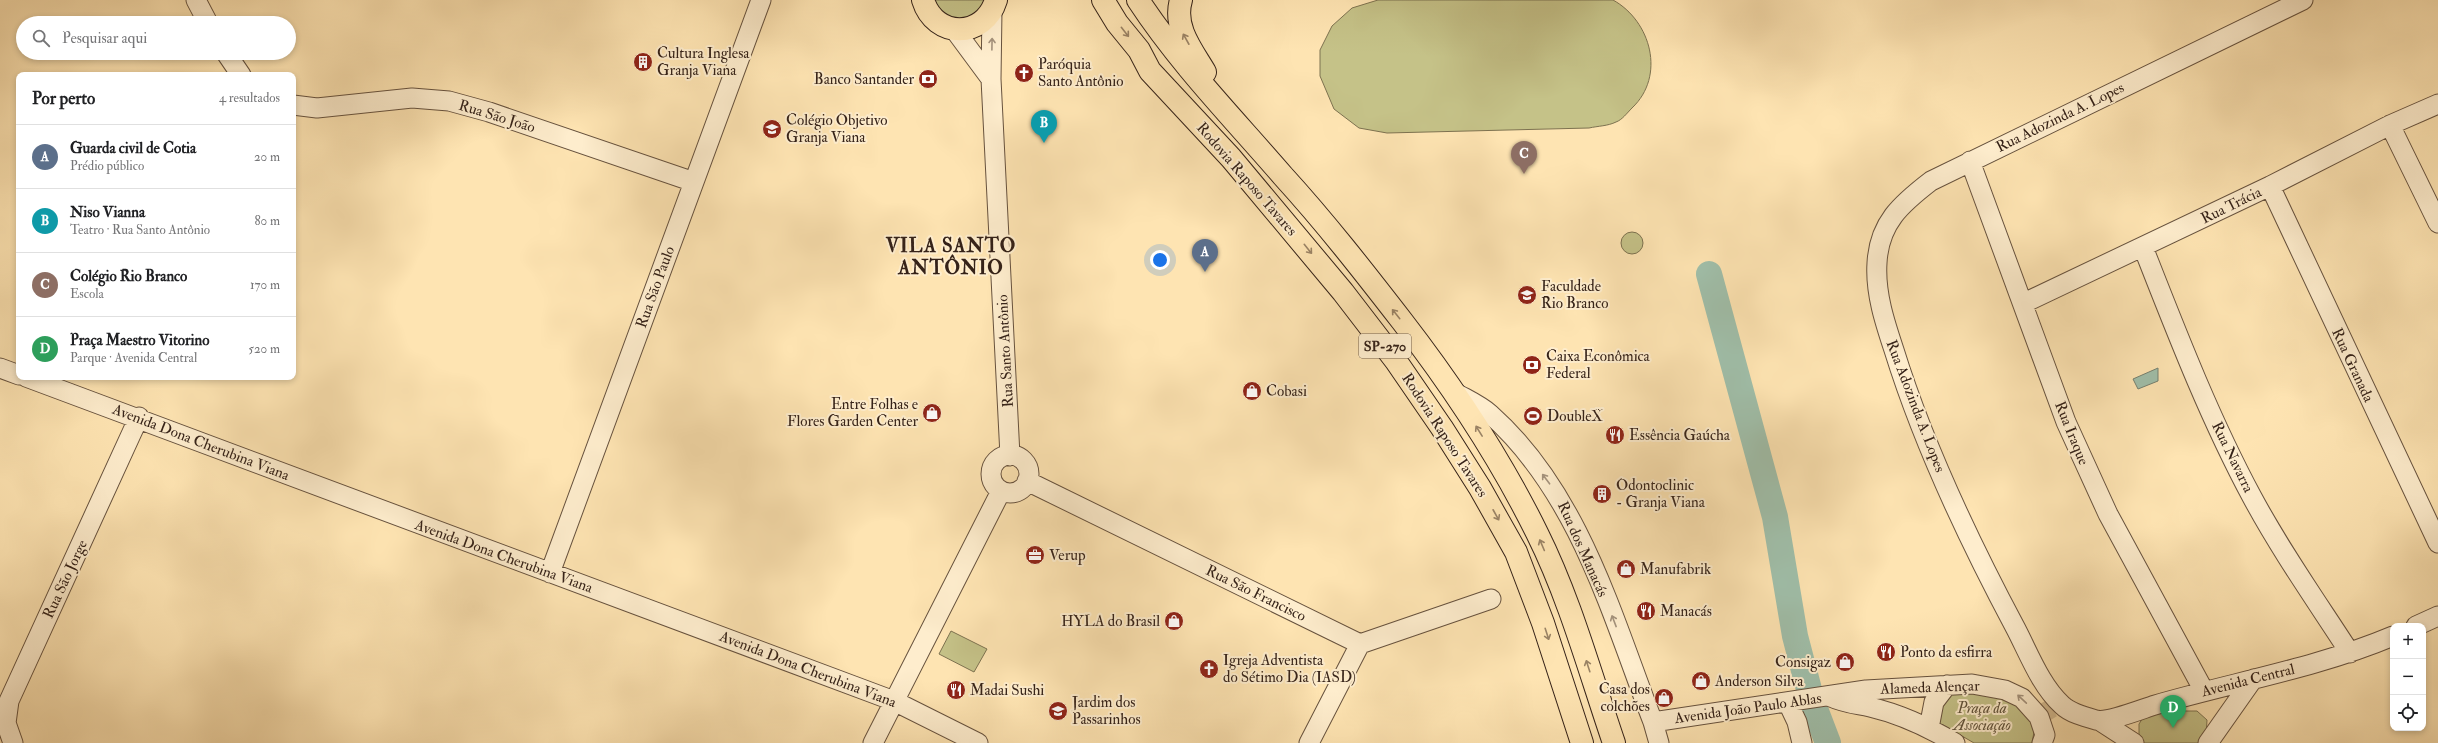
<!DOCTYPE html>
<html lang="pt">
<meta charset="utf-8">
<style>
:root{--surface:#fff;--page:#f2f2f2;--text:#202124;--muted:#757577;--line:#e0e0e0;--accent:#8f2418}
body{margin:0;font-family:"IM FELL Double Pica",serif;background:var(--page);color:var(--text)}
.controls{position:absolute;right:12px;bottom:12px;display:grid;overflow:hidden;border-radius:8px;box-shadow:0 2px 6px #0003}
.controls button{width:36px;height:36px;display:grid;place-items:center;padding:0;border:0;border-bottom:1px solid var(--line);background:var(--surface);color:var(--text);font:20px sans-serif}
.you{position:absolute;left:1160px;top:260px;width:14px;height:14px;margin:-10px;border:3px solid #fff;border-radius:50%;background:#1a73e8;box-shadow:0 0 0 6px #1a73e833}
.badge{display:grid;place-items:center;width:26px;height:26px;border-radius:50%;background:var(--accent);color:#fff;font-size:13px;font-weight:700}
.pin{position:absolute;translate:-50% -33px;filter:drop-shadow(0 1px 2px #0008)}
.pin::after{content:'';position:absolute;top:21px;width:14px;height:12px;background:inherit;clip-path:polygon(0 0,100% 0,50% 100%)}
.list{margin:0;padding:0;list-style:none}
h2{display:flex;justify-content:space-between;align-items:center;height:52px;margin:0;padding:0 16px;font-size:17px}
h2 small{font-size:13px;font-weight:400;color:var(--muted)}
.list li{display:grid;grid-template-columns:26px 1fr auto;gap:12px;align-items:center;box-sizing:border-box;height:64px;padding:0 16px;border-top:1px solid var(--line)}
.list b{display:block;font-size:15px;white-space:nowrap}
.list p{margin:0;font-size:13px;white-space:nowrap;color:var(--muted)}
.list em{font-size:13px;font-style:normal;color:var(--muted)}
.icon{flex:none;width:22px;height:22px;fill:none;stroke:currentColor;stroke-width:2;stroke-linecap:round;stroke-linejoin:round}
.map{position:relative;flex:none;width:2438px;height:743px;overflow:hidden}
.search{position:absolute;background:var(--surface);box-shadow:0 2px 6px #0003;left:16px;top:16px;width:280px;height:44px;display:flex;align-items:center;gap:10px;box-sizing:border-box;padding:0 14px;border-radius:22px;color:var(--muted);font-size:15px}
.panel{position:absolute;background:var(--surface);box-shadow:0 2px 6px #0003;left:16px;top:72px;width:280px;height:308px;border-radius:8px}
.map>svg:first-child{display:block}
.green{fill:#c5c288;stroke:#7d7250}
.water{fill:#a0bfaa;stroke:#758070}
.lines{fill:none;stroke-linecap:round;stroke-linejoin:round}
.river{stroke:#a0bfaa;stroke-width:26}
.minor-tunnel{stroke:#d6bd93;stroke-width:19;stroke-dasharray:19 10;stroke-linecap:butt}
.minor-casing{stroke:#67523e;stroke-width:21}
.major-casing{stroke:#352218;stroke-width:24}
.highway-casing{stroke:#352218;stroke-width:24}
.minor{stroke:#feedcd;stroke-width:19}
.major{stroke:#fee4b2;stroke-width:22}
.highway{stroke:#fee4b2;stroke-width:22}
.oneway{stroke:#9a8365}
.oneway2{stroke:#a4927c}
.labels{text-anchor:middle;stroke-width:4;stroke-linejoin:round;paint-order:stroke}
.shield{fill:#feedcd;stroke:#715f4e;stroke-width:1}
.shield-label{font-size:14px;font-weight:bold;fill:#352218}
.poi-label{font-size:15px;fill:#352218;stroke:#feedcd;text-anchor:start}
.street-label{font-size:15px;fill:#352218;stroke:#feedcd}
.park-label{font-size:15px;font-style:italic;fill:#60523a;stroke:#feedcd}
.district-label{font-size:19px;font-weight:bold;letter-spacing:1px;fill:#352218;stroke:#feedcd}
</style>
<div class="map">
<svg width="2438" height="743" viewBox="0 0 2438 743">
<rect width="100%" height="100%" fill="#fee4b2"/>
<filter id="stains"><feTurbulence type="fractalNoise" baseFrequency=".005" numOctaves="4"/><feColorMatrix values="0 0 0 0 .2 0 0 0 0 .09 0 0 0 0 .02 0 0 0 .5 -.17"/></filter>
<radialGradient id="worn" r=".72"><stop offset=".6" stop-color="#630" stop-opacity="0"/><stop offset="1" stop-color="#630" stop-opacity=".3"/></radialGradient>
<!-- green -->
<path class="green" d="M928 0H990L986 9 954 29Z
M1378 0H1613C1651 21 1666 76 1632 108 1627 113 1622 120 1616 122 1608 126 1598 126 1589 128L1387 133 1359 128 1334 109 1320 76V50L1332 26 1352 8Z
M1621 243a11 11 0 1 1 22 0a11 11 0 1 1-22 0Z
M951 631 987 649 974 672 939 654Z
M1958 689 2004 696 2036 721 2032 743H1974L1938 722 1935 707Z
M2169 711H2197L2207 720 2206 738 2202 743H2144L2139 738V724L2144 716Z"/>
<!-- water -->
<path class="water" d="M2158 368V381L2138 389 2133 379Z"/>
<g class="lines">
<!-- river -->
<path class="river" d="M1709 274 1775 517 1795 636 1812 701 1828 743"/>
<!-- minor-tunnel -->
<path class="minor-tunnel" d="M2042 714 2052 708"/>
<defs>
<path id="minor" d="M196 0 208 23
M2303 0 1931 181C1901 204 1879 223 1877 263 1875 293 1885 323 1894 350 1924 447 1969 541 2016 629 2029 654 2041 686 2062 705 2070 713 2085 717 2096 720 2107 723 2142 709 2155 705 2234 682 2317 668 2393 636
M992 10 991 79 1010 456
M954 29 991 79
M226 53 241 75
M293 105 317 108 412 98 449 101 489 112 694 182
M2390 125 2438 223
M1970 161 2066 422 2108 514 2204 691
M2270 186 2438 543
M2143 247C2176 331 2209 417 2252 497 2281 551 2317 602 2350 653
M2024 303 2270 186 2390 125 2438 104
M0 368 19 375
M26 377 894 701 978 743
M1454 392C1466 399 1480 405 1490 414 1579 493 1612 616 1653 722L1659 743
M991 474a19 19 0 1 1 38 0a19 19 0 1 1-38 0Z
M1027 481 1360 644 1491 599
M550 573 761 0
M2416 626 2438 616
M1831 697C1844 703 1856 704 1870 707 1900 714 1928 727 1955 743
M1788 703 1797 722 1802 743
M2100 721 2134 743
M1653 722 1866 690 1972 684 2005 690 2022 698 2039 717 2045 735 2042 743
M1929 728 1934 702 1947 685
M13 743 6 723 9 701 139 417
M873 743 1001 491
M1309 743 1360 644
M2208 743 2253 679"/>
<path id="major" d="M923 0C935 39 984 39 996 0"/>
<path id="highway" d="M1103 0 1117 23 1139 50 1150 71 1231 158 1343 292 1396 361 1442 428 1480 488 1516 552 1543 623 1582 743
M1138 0C1180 64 1233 118 1283 176 1325 222 1364 272 1402 321 1453 387 1500 458 1537 533 1570 599 1590 673 1614 743
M1181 0C1173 27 1192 50 1205 72"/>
</defs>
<!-- minor casing -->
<use href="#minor" class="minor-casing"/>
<!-- major casing -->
<use href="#major" class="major-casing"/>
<!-- highway casing -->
<use href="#highway" class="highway-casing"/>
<!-- minor -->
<use href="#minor" class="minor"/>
<!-- major -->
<use href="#major" class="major"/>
<!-- highway -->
<use href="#highway" class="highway"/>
</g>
<!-- one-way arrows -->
<defs><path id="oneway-shaft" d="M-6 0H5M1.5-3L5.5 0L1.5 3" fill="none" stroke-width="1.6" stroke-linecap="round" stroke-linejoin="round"/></defs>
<g class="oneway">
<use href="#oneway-shaft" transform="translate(1125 32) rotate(52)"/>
<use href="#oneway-shaft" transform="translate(1186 39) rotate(-119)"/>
<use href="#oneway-shaft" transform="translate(1308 249) rotate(51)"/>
<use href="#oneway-shaft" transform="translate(1396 314) rotate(-129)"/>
<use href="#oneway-shaft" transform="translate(1479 431) rotate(-122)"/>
<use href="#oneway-shaft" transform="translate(1496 515) rotate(61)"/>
<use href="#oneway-shaft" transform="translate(1542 545) rotate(-113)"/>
<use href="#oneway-shaft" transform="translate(1547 634) rotate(72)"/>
<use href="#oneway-shaft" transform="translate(1588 666) rotate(-108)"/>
</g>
<g class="oneway2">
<use href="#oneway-shaft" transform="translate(992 44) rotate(-89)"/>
<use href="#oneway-shaft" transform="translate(1546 479) rotate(-127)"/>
<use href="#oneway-shaft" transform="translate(1614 621) rotate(-111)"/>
<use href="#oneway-shaft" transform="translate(2022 699) rotate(-137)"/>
</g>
<!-- icons -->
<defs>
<symbol id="building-disc" viewBox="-11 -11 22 22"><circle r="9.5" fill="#8f2418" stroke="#feedcd"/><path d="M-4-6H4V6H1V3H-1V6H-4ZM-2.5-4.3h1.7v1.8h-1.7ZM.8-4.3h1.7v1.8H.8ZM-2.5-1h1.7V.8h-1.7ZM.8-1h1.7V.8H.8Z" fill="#fff"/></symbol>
<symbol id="church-disc" viewBox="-11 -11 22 22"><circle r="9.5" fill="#8f2418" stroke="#feedcd"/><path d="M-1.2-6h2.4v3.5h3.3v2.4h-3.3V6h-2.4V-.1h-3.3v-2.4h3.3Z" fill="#fff"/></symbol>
<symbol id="bank-disc" viewBox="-11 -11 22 22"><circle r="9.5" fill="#8f2418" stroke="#feedcd"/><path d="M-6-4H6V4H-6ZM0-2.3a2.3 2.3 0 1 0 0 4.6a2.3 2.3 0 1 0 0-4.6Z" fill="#fff"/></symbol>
<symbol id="school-disc" viewBox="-11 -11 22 22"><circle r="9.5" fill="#8f2418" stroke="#feedcd"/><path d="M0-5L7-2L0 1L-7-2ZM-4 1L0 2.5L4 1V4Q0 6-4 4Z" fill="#fff"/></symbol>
<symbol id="university-disc" viewBox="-11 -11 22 22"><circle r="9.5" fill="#8f2418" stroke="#feedcd"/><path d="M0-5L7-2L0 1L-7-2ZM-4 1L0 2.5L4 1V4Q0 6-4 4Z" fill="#fff"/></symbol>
<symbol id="shop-disc" viewBox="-11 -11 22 22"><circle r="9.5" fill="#8f2418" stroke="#feedcd"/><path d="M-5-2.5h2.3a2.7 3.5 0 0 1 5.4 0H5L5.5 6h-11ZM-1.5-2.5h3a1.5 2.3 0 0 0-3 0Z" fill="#fff"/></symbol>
<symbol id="stadium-disc" viewBox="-11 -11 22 22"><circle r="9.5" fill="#8f2418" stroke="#feedcd"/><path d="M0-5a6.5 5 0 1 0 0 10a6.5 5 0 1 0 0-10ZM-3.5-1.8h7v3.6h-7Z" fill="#fff"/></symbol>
<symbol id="restaurant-disc" viewBox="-11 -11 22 22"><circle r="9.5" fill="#8f2418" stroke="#feedcd"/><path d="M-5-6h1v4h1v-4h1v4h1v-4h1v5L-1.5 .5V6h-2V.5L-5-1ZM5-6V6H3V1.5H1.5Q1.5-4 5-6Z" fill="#fff"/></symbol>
<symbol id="office-disc" viewBox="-11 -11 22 22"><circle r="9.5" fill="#8f2418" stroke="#feedcd"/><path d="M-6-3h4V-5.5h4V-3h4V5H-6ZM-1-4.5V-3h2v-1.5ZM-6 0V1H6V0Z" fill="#fff"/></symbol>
</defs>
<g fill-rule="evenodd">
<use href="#building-disc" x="632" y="51" width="22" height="22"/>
<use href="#church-disc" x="1013" y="62" width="22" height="22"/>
<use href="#bank-disc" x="917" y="68" width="22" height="22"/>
<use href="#school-disc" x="761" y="118" width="22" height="22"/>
<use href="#university-disc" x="1516" y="284" width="22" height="22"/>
<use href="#bank-disc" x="1521" y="354" width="22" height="22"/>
<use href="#shop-disc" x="1241" y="380" width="22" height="22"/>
<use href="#shop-disc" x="921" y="402" width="22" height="22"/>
<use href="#stadium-disc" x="1522" y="405" width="22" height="22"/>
<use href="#restaurant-disc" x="1604" y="424" width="22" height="22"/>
<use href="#building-disc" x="1591" y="483" width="22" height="22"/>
<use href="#office-disc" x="1024" y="544" width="22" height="22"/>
<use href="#shop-disc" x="1615" y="558" width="22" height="22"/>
<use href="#restaurant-disc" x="1635" y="600" width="22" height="22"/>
<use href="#shop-disc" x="1163" y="610" width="22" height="22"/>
<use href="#restaurant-disc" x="1875" y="641" width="22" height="22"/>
<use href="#shop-disc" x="1834" y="651" width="22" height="22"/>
<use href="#church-disc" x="1198" y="658" width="22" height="22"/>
<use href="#shop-disc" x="1690" y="670" width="22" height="22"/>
<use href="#restaurant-disc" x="945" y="679" width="22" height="22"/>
<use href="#shop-disc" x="1653" y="687" width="22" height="22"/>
<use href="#school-disc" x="1047" y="700" width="22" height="22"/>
</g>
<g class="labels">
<!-- shield labels -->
<rect class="shield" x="1359" y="334" width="52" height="24" rx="3"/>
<g class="shield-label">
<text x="1385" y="351">SP-270</text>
</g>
<!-- poi labels -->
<g class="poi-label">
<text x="657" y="58">Cultura Inglesa<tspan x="657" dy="17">Granja Viana</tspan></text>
<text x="1038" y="69">Paróquia<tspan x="1038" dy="17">Santo Antônio</tspan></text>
<text x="914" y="84" text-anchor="end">Banco Santander</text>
<text x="786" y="125">Colégio Objetivo<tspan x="786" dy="17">Granja Viana</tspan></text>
<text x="1541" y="291">Faculdade<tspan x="1541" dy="17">Rio Branco</tspan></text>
<text x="1546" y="361">Caixa Econômica<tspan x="1546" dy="17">Federal</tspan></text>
<text x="1266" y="396">Cobasi</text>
<text x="918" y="409" text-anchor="end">Entre Folhas e<tspan x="918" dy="17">Flores Garden Center</tspan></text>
<text x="1547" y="421">DoubleX</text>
<text x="1629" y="440">Essência Gaúcha</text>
<text x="1616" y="490">Odontoclinic<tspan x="1616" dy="17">- Granja Viana</tspan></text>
<text x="1049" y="560">Verup</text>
<text x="1640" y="574">Manufabrik</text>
<text x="1660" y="616">Manacás</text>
<text x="1160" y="626" text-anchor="end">HYLA do Brasil</text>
<text x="1900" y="657">Ponto da esfirra</text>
<text x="1223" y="665">Igreja Adventista<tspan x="1223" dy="17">do Sétimo Dia (IASD)</tspan></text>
<text x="1831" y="667" text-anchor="end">Consigaz</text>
<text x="1715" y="686">Anderson Silva</text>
<text x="1650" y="694" text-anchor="end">Casa dos<tspan x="1650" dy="17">colchões</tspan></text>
<text x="970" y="695">Madai Sushi</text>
<text x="1072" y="707">Jardim dos<tspan x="1072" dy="17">Passarinhos</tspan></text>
</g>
<!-- street labels -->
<g class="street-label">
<text transform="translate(497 116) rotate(17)" y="5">Rua São João</text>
<text transform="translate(2060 117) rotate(-26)" y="5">Rua Adozinda A. Lopes</text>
<text transform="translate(1247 179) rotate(49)" y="5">Rodovia Raposo Tavares</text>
<text transform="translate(2231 205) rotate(-26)" y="5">Rua Trácia</text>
<text transform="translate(655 287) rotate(-70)" y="5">Rua São Paulo</text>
<text transform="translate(1005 351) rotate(-93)" y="5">Rua Santo Antônio</text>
<text transform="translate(2353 365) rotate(65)" y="5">Rua Granada</text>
<text transform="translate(1916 406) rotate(69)" y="5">Rua Adozinda A. Lopes</text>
<text transform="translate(2072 433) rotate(68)" y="5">Rua Iraque</text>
<text transform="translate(1445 435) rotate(57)" y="5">Rodovia Raposo Tavares</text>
<text transform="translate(201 442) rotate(21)" y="5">Avenida Dona Cherubina Viana</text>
<text transform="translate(2233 457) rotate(64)" y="5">Rua Navarra</text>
<text transform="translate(1583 549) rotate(66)" y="5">Rua dos Manacás</text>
<text transform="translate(504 556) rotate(20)" y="5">Avenida Dona Cherubina Viana</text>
<text transform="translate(65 579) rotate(-65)" y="5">Rua São Jorge</text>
<text transform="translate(1256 593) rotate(26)" y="5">Rua São Francisco</text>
<text transform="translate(808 669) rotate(21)" y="5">Avenida Dona Cherubina Viana</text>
<text transform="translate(2248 680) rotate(-14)" y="5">Avenida Central</text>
<text transform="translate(1930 687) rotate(-2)" y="5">Alameda Alençar</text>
<text transform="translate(1748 708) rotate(-8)" y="5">Avenida João Paulo Ablas</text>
</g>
<!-- park labels -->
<g class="park-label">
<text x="1982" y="713">Praça da<tspan x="1982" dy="17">Associação</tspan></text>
</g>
<!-- district labels -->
<g class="district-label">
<text x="951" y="252">VILA SANTO<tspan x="951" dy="22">ANTÔNIO</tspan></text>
</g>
</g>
<rect width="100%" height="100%" filter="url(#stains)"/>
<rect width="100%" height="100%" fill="url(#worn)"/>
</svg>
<div class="controls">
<button>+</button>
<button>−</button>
<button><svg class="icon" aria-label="locate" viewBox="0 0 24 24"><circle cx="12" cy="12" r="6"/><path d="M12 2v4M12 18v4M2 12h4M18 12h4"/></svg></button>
</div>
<div class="you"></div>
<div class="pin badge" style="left:1205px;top:272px;background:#5c6f8a">A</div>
<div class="pin badge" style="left:1044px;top:143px;background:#0f9aa8">B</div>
<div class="pin badge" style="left:1524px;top:174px;background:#8d6e63">C</div>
<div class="pin badge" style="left:2173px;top:728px;background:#2e9e5b">D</div>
<div class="search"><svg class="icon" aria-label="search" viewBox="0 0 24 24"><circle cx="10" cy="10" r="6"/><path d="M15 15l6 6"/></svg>Pesquisar aqui</div>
<section class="panel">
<h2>Por perto<small>4 resultados</small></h2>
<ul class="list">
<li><span class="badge" style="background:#5c6f8a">A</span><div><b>Guarda civil de Cotia</b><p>Prédio público</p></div><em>20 m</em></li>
<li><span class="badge" style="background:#0f9aa8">B</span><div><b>Niso Vianna</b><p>Teatro · Rua Santo Antônio</p></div><em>80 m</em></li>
<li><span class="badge" style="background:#8d6e63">C</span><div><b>Colégio Rio Branco</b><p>Escola</p></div><em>170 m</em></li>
<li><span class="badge" style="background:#2e9e5b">D</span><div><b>Praça Maestro Vitorino</b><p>Parque · Avenida Central</p></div><em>520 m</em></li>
</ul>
</section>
</div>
